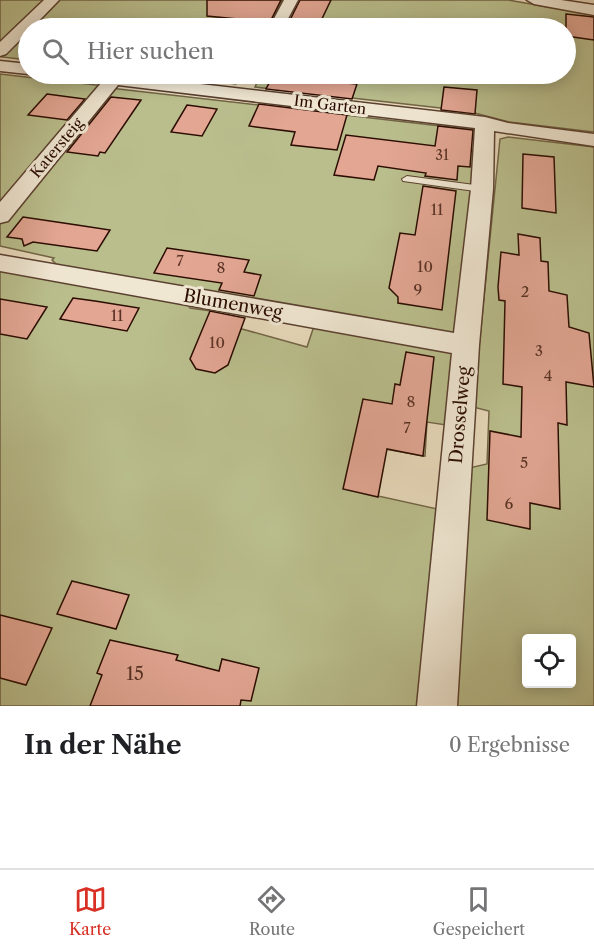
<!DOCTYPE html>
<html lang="de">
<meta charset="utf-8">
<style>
:root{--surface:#fff;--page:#f6f6f6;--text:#202124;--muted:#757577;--line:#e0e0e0;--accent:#d93025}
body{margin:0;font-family:"Libre Caslon Text",serif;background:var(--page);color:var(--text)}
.controls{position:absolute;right:18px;bottom:18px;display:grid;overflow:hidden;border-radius:6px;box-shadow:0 3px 15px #0003}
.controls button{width:54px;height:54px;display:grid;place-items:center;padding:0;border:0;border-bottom:2px solid var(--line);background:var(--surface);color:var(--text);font:30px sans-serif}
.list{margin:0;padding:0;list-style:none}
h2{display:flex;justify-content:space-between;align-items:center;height:78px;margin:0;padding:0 24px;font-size:26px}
h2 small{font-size:20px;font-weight:400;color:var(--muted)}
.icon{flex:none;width:33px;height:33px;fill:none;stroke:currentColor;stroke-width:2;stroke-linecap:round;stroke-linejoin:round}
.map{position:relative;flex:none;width:594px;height:706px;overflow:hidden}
.search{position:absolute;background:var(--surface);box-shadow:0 3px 15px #0003;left:18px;right:18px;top:18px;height:66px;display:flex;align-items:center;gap:15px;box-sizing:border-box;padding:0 21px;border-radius:33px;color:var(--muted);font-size:22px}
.sheet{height:162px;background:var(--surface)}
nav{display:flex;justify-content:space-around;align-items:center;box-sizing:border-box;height:84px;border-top:2px solid var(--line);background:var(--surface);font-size:16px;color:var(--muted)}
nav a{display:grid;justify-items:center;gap:3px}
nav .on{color:var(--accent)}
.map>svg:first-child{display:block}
.green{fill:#babe8d;stroke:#726546;stroke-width:1.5;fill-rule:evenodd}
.building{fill:#e2a693;stroke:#2b0c00;stroke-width:1.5}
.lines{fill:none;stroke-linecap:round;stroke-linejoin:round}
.lane-casing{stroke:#5a402f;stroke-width:2}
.street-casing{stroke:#5a402f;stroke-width:3}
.lane{fill:#f0e7d3;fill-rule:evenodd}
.street{fill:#f0e7d3;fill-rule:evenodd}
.labels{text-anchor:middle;stroke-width:6;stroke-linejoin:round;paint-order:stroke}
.far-number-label{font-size:14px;fill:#593225}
.far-street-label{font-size:15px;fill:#2b0c00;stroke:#f0e7d3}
.number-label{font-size:15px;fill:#593225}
.street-label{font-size:18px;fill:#2b0c00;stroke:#f0e7d3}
.near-number-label{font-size:18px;fill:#593225}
</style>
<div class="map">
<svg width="594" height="706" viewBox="0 0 594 706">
<rect width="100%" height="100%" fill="#e8dabc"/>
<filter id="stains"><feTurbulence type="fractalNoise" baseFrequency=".00333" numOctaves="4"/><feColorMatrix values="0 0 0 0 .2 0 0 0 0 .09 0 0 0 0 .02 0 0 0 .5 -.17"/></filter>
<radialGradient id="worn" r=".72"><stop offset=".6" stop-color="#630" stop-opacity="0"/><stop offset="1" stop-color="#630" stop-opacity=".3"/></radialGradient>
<!-- green -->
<path class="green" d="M0 0H49L0 42Z
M60 0H282L267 28H32Z
M295 0H508L594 15V132L509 122 467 111 255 87 261 74H566V28H282Z
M28 32V60L2 57Z
M0 74 105 86 0 211Z
M154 74H242L236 84Z
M110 88 475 130 473 183 458 337 61 269 52 260 54 258 0 246V221Z
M508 137 594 147V706H457L469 468 487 464 489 411 473 407 500 139ZM526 638H572V684H526Z
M0 271 187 303 190 308 211 311 214 316 213 321 307 347 315 323 455 349 446 425 427 422 425 456 385 449 378 496 442 510 423 706H0Z"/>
<!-- building -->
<path class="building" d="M207 0H281L270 22H262L259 28 237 26V19L207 16Z
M300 0H331L318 27 288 24Z
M566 14 594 17V40L566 36Z
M274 74H308L349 78 347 83 357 84 352 99 266 89Z
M444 87 477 90 475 114 441 110Z
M47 94 85 99 67 120 28 115Z
M111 97 141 100 105 153 100 152 98 156 67 152Z
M259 104 347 115 337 150 291 145 295 132 249 126Z
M187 105 217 109 202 136 171 132Z
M438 126 473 130 470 167 458 166 457 180 425 176 426 173 378 166 374 180 334 175 346 135 435 146Z
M523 154 554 157 556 213 522 208Z
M423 186 456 191 442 310 398 303V297L389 288 400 233 415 235Z
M23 217 77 225 110 230 97 251 33 242 24 246 22 239 7 237Z
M518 234 540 238 541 261 548 262 549 291 567 295 569 327 589 333 594 387 566 382 567 425 558 423 560 509 530 503V529L487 520 490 431 521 437 522 387 503 384 505 301 499 300 498 287 501 252 519 255Z
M167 248 249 260 244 272 261 275 254 296 219 290 222 283 154 273Z
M73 298 95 301 139 308 127 331 60 319Z
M0 299 47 307 27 339 0 334Z
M210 311 245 318 228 365 215 373 196 369 190 359Z
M406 352 434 357 423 456 387 449 378 497 343 489 363 399 392 404 395 384 400 385Z
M72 581 129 595 116 629 57 614Z
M0 615 52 628 26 685 0 678Z
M110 640 178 655 176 660 219 671 222 659 259 668 251 701 241 700 240 706H90L102 675 97 673Z"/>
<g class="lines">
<defs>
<path id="lane" d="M407 176 482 186 487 189 482 192 403 181 402 179Z"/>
<path id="street" d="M44 0H59L32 28H28V32L6 54 0 56V42Z
M284 0H298L283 28H269Z
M527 0H561L594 5V15L534 4Z
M0 61 28 64V74H31H28L0 71Z
M56 74H114L485 117 508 123 594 134V146L494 131 493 189 479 345 457 706H417L452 353 0 271V255L454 333 471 189 475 128 118 85 8 221 0 223V202L101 83 59 78Z"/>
</defs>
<!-- lane casing -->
<use href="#lane" class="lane-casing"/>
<!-- street casing -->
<use href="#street" class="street-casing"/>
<!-- lane -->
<use href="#lane" class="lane"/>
<!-- street -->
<use href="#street" class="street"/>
</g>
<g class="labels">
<!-- far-number labels -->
<g class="far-number-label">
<text x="442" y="160">31</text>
</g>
<!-- far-street labels -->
<g class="far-street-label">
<text transform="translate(330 105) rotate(7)" y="5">Im Garten</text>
<text transform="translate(57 148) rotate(-50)" y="5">Katersteig</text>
</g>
<!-- number labels -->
<g class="number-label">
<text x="437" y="215">11</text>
<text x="180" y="266">7</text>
<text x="425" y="272">10</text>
<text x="221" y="273">8</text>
<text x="418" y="295">9</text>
<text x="525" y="297">2</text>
<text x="117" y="321">11</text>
<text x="217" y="348">10</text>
<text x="539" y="356">3</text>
<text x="548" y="381">4</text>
<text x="411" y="407">8</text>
<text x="407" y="433">7</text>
<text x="524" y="468">5</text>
<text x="509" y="509">6</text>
</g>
<!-- street labels -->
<g class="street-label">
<text transform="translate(233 304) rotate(10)" y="6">Blumenweg</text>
<text transform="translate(460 415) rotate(-85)" y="6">Drosselweg</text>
</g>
<!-- near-number labels -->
<g class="near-number-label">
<text x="135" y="680">15</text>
</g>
</g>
<rect width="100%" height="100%" filter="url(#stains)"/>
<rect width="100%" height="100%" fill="url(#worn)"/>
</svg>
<div class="controls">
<button><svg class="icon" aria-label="locate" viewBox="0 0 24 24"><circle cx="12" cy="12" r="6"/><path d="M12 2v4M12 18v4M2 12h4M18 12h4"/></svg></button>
</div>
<div class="search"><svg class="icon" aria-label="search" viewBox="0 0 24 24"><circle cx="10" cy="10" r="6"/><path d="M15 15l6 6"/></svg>Hier suchen</div>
</div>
<section class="sheet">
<h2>In der Nähe<small>0 Ergebnisse</small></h2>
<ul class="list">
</ul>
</section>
<nav>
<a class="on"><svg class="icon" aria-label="map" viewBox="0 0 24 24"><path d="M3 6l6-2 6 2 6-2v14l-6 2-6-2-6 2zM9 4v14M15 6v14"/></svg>Karte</a>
<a><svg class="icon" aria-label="directions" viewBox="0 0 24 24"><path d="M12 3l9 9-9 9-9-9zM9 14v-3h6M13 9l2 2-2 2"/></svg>Route</a>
<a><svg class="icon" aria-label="saved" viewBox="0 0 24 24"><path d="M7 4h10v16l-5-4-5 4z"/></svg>Gespeichert</a>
</nav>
